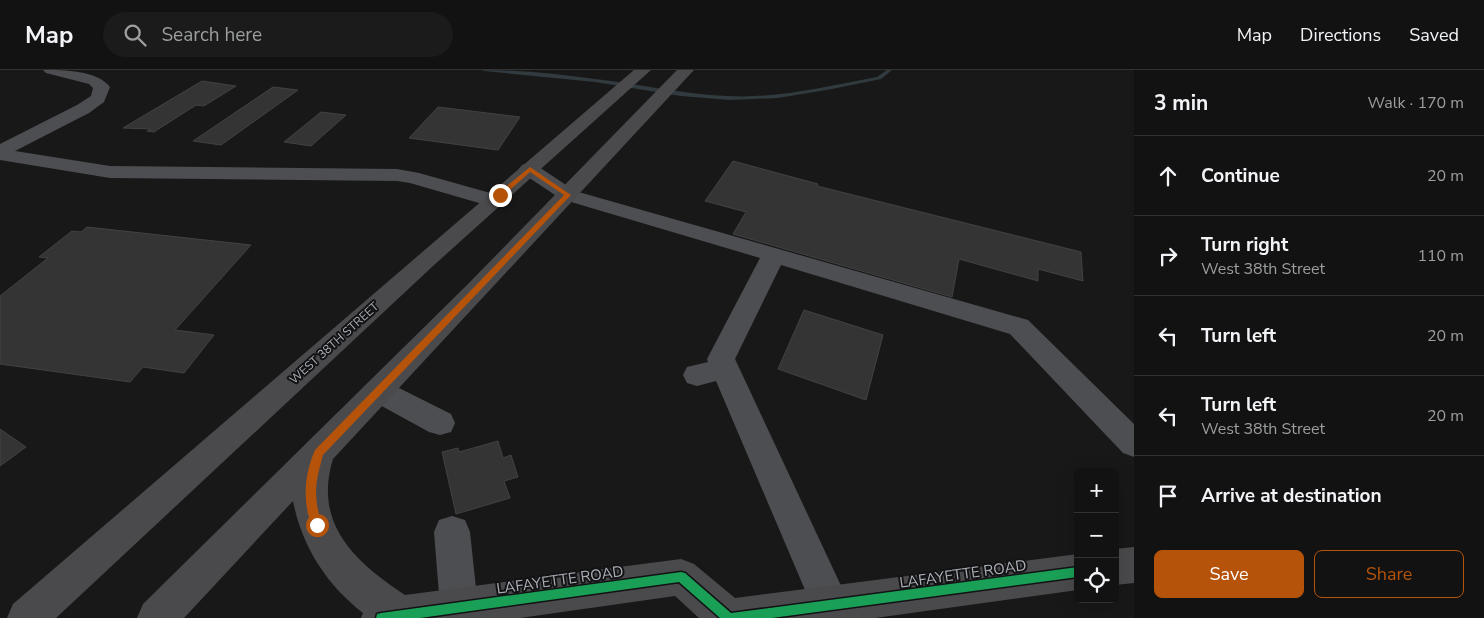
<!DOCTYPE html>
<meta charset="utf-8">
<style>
:root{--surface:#121212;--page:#1b1b1b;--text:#f1f3f6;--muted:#9c9e9f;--line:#313232;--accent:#b45309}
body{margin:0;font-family:"Nunito Sans",sans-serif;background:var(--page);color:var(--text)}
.controls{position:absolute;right:15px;bottom:15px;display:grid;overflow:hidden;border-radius:8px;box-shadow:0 5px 20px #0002}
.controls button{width:45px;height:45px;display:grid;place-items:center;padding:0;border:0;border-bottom:1px solid var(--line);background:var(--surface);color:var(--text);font:25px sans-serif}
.stop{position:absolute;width:15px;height:15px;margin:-11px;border:4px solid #b45309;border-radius:50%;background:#fff}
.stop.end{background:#b45309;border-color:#fff;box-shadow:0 1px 5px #0008}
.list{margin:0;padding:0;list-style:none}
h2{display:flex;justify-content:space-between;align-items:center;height:65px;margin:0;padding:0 20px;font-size:21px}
h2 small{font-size:16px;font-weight:400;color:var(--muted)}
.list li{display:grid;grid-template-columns:32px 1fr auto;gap:15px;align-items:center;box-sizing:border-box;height:80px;padding:0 20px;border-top:1px solid var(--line)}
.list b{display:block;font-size:19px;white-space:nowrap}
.list p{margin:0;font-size:16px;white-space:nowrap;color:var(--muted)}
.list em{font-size:16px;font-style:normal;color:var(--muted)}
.actions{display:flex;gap:10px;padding:15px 20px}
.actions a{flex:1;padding:11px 0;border:1px solid var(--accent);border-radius:8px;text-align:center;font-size:18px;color:var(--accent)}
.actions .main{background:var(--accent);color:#fff}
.icon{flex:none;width:28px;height:28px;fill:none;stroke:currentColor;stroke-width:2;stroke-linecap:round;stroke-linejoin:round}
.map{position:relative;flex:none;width:1134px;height:548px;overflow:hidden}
header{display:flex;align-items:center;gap:30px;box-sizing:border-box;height:70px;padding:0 25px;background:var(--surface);border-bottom:1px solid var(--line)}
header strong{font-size:24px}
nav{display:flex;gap:28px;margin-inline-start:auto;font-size:18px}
.search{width:350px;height:45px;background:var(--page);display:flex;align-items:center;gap:12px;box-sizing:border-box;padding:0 18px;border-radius:28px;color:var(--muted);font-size:19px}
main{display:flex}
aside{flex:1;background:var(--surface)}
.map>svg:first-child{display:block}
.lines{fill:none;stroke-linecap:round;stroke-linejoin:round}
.stream{fill:#313a3e;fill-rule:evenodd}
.building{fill:#343435;stroke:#414244}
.minor{fill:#4d4e51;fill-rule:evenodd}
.major{fill:#4a4a4c;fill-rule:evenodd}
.cycleway-casing{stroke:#121214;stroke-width:3}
.cycleway{fill:#1a9f57;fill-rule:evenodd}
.route{fill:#b45309}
.labels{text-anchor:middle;stroke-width:4;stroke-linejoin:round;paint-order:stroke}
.street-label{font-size:12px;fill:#abb0b7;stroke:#121214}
.near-street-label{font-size:15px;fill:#abb0b7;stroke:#121214}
</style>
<header>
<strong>Map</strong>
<div class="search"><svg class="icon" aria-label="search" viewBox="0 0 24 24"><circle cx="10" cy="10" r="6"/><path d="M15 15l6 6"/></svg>Search here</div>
<nav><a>Map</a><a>Directions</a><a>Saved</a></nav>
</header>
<main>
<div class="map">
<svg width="1134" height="548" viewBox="0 0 1134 548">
<rect width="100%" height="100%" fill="#181818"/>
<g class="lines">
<!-- stream -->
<path class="stream" d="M482 0C519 0 558 4 595 9 639 14 682 24 727 26 777 29 828 16 877 7L887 0H892L881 9 832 19 778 28 729 30 681 26 595 12 484 1Z"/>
</g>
<!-- building -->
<path class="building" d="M202 11 236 16 204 36 196 35 154 62 147 61 151 59 123 58Z
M273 17 298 20 221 75 193 71Z
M438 37 520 47 498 80 409 68Z
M321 42 346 45 311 76 284 72Z
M733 91 818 114 817 116 1081 182 1083 211 1038 199V211L959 189 952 227 733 164 746 142 705 131Z
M87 157 251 175 175 260 214 265 184 303 143 297 130 312 0 294V226L48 188 39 187 72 161 81 162Z
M804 240 883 265 866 330 778 299Z
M0 359 26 377 0 396Z
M498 371 503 388 511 385 518 407 504 411 510 428 456 444 442 382 458 378 459 382Z"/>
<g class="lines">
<!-- minor -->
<path class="minor" d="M43 0C64 0 97 0 110 17L104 32 89 43 15 81 110 96 397 99 419 103 501 126 504 131 501 136 493 137 410 113 397 111 110 108 0 90V74L77 35 91 26 93 18 89 14 46 3Z
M529 93 536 95 575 121 1028 250 1134 354V387L1123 383 1010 264 781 195 735 289 850 535 845 548H817L716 311 697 316 687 313 683 305 687 297 708 292 707 289 760 188 561 129 522 103 519 99 522 95Z
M379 310 389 313 451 344 455 353 451 362 440 365 429 362 369 329 364 321 369 313Z
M452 446 465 450 470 462 478 537 474 548H444L440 537 434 462 439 450Z"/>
<!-- major -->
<path class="major" d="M634 0H651L433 196 56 548H7L13 534Z
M677 0H694L333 389C313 454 355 492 405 525L681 489 694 494 735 528 1078 484V520L875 548H699L675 526 520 548H361L363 543C327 515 302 477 293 431L184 548H137L143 534 467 215Z
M1134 477V513L1115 515V479Z"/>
<defs>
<path id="cycleway" d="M1078 497V507L772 548H720L679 512 420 548H376L377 544 381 543 681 502 685 503 731 543Z"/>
</defs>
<!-- cycleway casing -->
<use href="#cycleway" class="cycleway-casing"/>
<!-- cycleway -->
<use href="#cycleway" class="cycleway"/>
</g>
<!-- route -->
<path class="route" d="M530 97 571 125 323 385C315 414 313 425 322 455L317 460 313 459C302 433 304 405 315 380L564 125 530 102 502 127H497V124Z"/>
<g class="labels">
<!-- street labels -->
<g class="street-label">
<text transform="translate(334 273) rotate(-42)" y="4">WEST 38TH STREET</text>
</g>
<!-- near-street labels -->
<g class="near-street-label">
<text transform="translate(963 504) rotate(-8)" y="5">LAFAYETTE ROAD</text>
<text transform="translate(560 510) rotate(-8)" y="5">LAFAYETTE ROAD</text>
</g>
</g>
</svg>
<div class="controls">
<button>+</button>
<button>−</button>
<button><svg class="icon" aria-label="locate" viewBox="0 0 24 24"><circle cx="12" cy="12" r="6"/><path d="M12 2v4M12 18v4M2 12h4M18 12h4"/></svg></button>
</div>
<div class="stop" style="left:317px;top:455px"></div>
<div class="stop end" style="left:500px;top:125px"></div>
</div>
<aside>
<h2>3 min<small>Walk · 170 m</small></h2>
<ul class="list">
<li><svg class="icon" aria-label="ahead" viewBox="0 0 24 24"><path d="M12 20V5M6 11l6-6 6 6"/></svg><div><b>Continue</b></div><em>20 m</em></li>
<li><svg class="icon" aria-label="right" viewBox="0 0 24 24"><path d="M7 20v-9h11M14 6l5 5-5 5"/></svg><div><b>Turn right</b><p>West 38th Street</p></div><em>110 m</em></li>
<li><svg class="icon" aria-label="left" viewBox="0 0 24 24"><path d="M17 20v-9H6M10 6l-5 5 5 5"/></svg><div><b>Turn left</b></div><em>20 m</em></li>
<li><svg class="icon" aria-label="left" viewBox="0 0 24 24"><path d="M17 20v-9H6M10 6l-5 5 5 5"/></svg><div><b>Turn left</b><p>West 38th Street</p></div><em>20 m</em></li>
<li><svg class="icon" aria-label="arrive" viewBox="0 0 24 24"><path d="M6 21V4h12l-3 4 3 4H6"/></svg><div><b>Arrive at destination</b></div></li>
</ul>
<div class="actions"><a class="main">Save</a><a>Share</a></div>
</aside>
</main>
